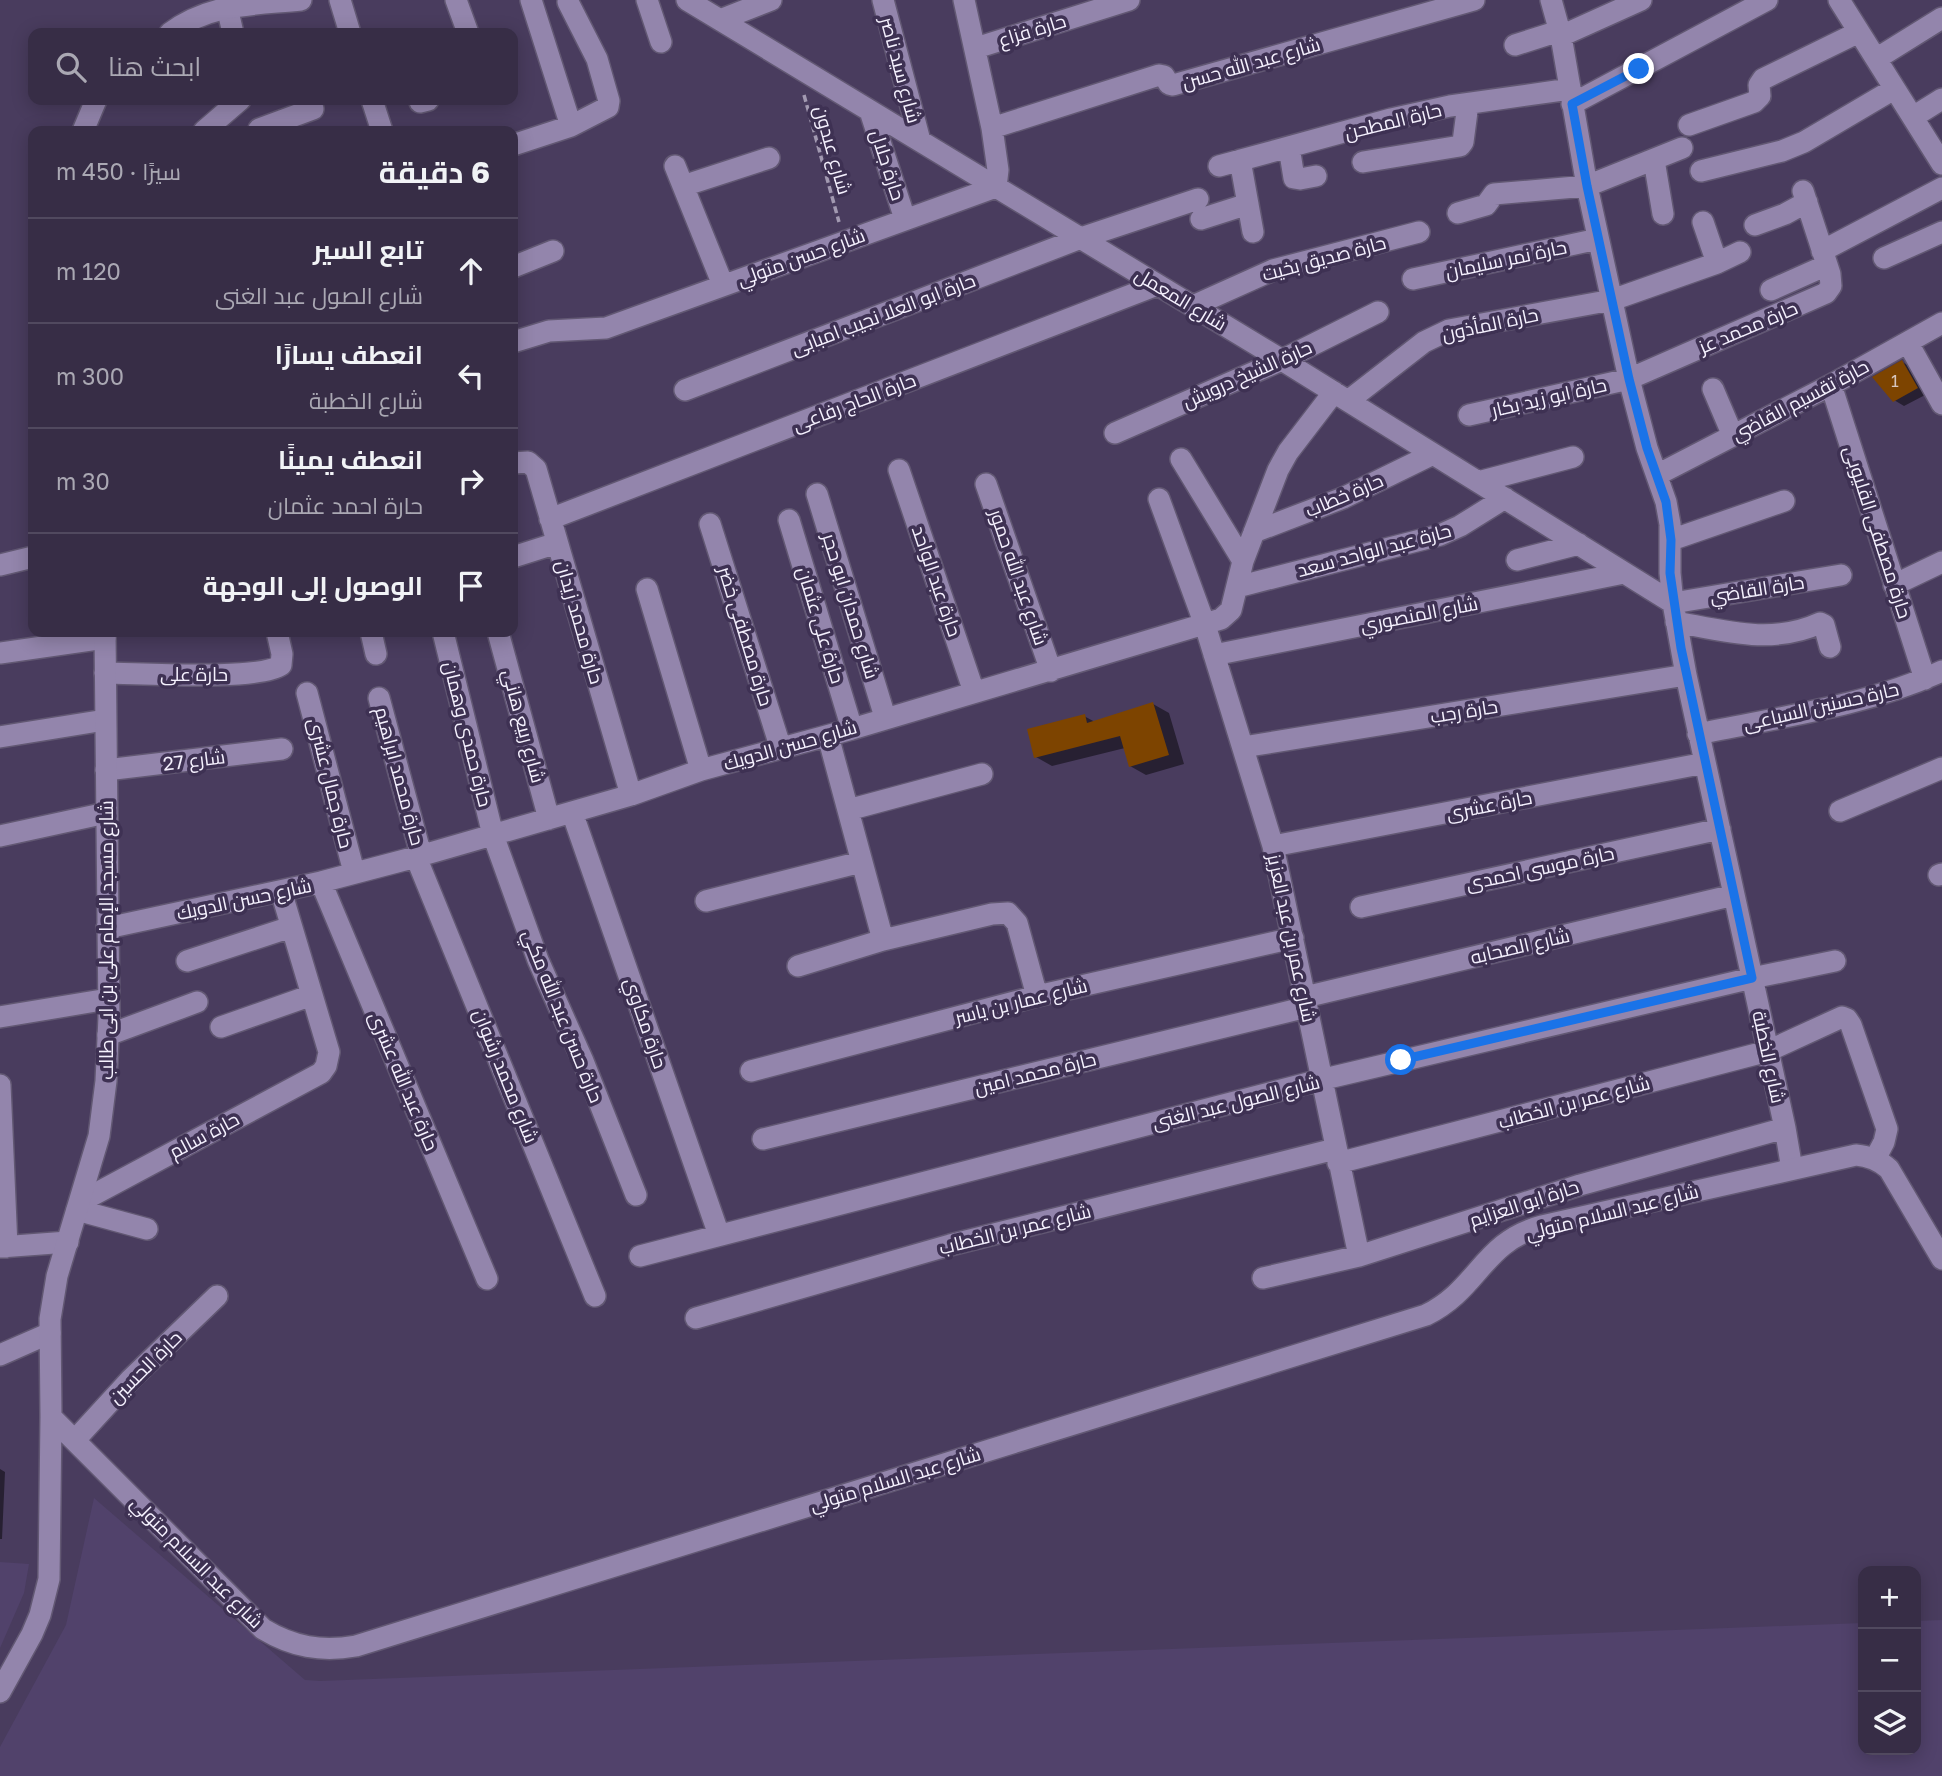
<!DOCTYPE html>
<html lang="ar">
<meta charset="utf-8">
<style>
:root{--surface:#372d46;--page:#3e354d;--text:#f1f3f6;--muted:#aaa8b3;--line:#51495f}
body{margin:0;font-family:"Golos Text",Cairo,sans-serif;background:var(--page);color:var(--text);direction:rtl}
.controls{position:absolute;right:21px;bottom:21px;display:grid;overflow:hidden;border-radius:14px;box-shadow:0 4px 18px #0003}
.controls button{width:63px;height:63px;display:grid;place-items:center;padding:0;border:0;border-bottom:2px solid var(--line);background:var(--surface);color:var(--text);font:35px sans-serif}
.stop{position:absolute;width:21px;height:21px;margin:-16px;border:5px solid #1a73e8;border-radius:50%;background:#fff}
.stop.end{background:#1a73e8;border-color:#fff;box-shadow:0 2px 7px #0008}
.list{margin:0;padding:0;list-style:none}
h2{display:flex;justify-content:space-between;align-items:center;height:91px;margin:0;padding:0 28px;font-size:30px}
h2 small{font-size:23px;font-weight:400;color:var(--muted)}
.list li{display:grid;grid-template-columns:46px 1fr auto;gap:21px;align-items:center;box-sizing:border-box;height:105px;padding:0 28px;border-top:2px solid var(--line)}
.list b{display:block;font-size:26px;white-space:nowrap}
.list p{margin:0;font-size:23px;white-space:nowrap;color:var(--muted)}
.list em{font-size:23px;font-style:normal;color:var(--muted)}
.icon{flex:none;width:38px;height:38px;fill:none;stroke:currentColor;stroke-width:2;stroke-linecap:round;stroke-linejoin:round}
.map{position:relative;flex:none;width:1942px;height:1776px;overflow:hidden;direction:ltr}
.search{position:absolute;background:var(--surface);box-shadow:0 4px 18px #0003;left:28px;top:28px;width:490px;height:77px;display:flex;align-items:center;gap:18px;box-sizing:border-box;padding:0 24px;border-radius:14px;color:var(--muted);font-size:26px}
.panel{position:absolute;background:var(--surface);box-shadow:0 4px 18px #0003;left:28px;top:126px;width:490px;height:511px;border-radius:14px;direction:rtl}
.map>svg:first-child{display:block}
.built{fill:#51426b}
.shadow{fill:#0007}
.building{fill:#7d4400}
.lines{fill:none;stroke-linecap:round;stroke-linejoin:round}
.minor-casing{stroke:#625873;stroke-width:24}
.tertiary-casing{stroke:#625873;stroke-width:24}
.path{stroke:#a299b1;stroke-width:3.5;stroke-dasharray:7 3.5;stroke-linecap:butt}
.minor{stroke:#9385ac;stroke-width:21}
.tertiary{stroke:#9385ac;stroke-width:21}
.route{stroke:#1a73e8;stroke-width:9}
.labels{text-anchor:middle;stroke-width:7;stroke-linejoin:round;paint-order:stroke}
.number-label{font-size:16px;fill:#d7c6be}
.street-label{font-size:19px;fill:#f5f1fe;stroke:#3e3153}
</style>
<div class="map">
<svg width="1942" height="1776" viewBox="0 0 1942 1776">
<rect width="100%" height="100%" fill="#493c5e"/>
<!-- built -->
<path class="built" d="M94 1498 305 1680 320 1681 1863 1623V1750H1916V1621L1942 1620V1776H0V1747L66 1625Z
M0 1562 29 1564 24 1593 0 1648Z"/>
<!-- shadow -->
<path class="shadow" d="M1902 362 1913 368 1927 394 1904 406 1894 400Z
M1153 704 1169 713 1184 764 1146 775 1130 766 1125 748 1052 766 1036 757 1084 716 1095 722Z
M0 1469 5 1472 2 1539H0Z"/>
<!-- building -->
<path class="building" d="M1902 360 1918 388 1893 402 1872 377Z
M1153 702 1169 755 1129 767 1120 736 1034 758 1027 729 1085 714 1087 723Z"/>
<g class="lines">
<defs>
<path id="minor" d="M340 0 350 33
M456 0 468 33
M531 0 571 126
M647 0 661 42
M687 0 1282 360 1673 603 1841 575
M883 0 920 141
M1551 0 1561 36 1587 186 1629 379 1647 448 1666 502 1670 524V573L1673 603 1686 675 1785 1128 1792 1169
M1839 0 1942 164
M227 7 233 33
M720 20 771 0
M1561 36 1641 0
M1515 45 1559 31
M976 48 1129 0
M1876 59 1942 18
M372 100 382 131
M420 102 428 100
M1572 104 1767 0
M870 111 905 219
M1913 117 1942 99
M1689 125 1754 102 1760 96 1759 85 1763 79 1859 32
M992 128 1159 75 1164 76 1169 84 1173 85 1474 0
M259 129 313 109
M204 131 240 100
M513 145 571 126 608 107 609 101 597 59 568 2
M1289 147 1294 178 1300 179 1316 176
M1240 160 1253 232
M1654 160 1663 214
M1363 162 1460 146 1463 142 1468 104
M675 166 723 285
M1219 166 1391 119 1450 106 1570 89
M1701 171 1782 151 1804 142 1894 89
M683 186 769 158
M1458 213 1486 205 1494 194 1587 186 1682 148
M1201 219 1248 204
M1703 222 1717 263
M1755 225 1785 214 1807 202
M1822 251 1942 188
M1884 258 1942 232
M513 267 553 251
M1413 279 1598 239
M1771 290 1827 265
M1193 306 1273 270 1419 232
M513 342 549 331 606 328 996 187 998 170 992 128 964 0
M1908 343 1942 404
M1831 385 1925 679
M1713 389 1733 436
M685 390 1081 238 1198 199
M1348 401 1424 342 1449 330 1612 300 1717 263 1740 252
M1469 415 1629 379 1826 293 1831 286 1830 274 1803 191
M1115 433 1282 360 1378 312
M1181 459 1243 561
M513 463 528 462 536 469 631 795
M899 470 974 692
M1657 475 1831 385 1942 323
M1478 482 1573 457
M986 484 1051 671
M817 494 885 717
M1159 499 1205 625 1273 846 1359 1256
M550 519 1157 285
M789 520 852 729
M710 524 781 749
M1254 532 1343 498 1433 454
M1671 540 1784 501
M513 557 557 543
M1517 560 1579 544
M0 565 33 557
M1894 585 1942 562
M1237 587 1440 535 1460 526 1505 498
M647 589 701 770
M1676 622C1725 631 1772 645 1820 623L1824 625 1830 647
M371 632 376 654
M443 632 493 835 538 960 583 1061 636 1195
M498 632 549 819
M0 653 105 638
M1214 655 1624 573
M105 673C138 673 259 681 281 665L282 654 277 632
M307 693 354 872
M379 698 421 855
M1698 734C1779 717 1867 706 1942 671
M828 736 883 940
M0 737 105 720
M1243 747 1686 675
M106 770 282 749
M848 810 982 774
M1840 811 1942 768
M572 812 719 1235
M0 836 106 813
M1273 846 1705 763
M416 857 595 1296
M1939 875 1942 874
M321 882 487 1279
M706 901 861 862
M1361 907 1720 829
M107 928 321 882 416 857 631 795 701 770 852 729 1221 619 1231 610 1243 561 1278 470 1288 452 1334 392
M187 961 291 927
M798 966 883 940 992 914 1008 913 1017 923 1037 996
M1305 997 1734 895
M0 1017 108 999
M221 1027 312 995
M108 1035 197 1002
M751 1071 1037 996 1293 938
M0 1085 7 1247
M763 1139 1307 1007
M1338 1163 1768 1051 1842 1017 1847 1019 1851 1025 1887 1129 1884 1142 1875 1159
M80 1202 321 1073 326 1066 329 1052 281 891
M77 1210 147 1229
M0 1247 68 1242
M640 1256 1320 1080 1752 978 1835 961
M1263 1278 1359 1256 1580 1185 1785 1128
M696 1318 950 1245 1335 1149
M0 1355 50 1333
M75 1440 130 1380 217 1296"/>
<path id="tertiary" d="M170 33C210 3 253 5 301 0
M83 131 96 100
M51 1417 263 1629C293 1647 321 1652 356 1646L1426 1315C1479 1289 1482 1242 1542 1226L1856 1155C1869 1156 1879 1160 1889 1169L1942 1259
M0 1692 32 1634 40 1615 49 1579 51 1417 50 1319 57 1276 99 1136 106 1081 109 1017 105 632"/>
</defs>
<!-- minor casing -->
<use href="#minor" class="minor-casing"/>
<!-- tertiary casing -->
<use href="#tertiary" class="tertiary-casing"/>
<!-- path -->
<path class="path" d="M804 95 839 222"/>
<!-- minor -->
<use href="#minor" class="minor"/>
<!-- tertiary -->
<use href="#tertiary" class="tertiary"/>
</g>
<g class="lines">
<!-- route -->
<path class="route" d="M1401 1060 1752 978 1681 648 1670 573 1671 540 1666 502 1647 448 1629 379 1587 186 1572 104 1639 69"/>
</g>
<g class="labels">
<!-- number labels -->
<g class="number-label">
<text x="1895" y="387">1</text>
</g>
<!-- street labels -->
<g class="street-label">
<text transform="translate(1032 30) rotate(-17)" y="7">حارة فزاع</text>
<text transform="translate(1251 63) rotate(-16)" y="7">شارع عبد الله حسن</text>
<text transform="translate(901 70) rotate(75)" y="7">شارع سيد ناصر</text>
<text transform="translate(1393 121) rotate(-14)" y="7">حارة المطحن</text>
<text transform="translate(833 150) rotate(74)" y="7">شارع عبدون</text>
<text transform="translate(888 165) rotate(72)" y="7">حارة جلال</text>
<text transform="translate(801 257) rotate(-20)" y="7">شارع حسن متولي</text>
<text transform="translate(1324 258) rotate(-15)" y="7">حارة صديق بخيت</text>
<text transform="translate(1506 259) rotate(-12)" y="7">حارة نمر سليمان</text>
<text transform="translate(1181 299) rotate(31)" y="7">شارع المعمل</text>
<text transform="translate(883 314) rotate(-21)" y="7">حارة ابو العلا نجيب امبابى</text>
<text transform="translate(1490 324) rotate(-12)" y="7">حارة المأذون</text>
<text transform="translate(1748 327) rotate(-23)" y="7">حارة محمد عز</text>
<text transform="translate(1247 374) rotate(-24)" y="7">حارة الشيخ درويش</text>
<text transform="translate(1549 397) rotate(-13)" y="7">حارة ابو زيد بكار</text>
<text transform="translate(1800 400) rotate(-28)" y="7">حارة تقسيم القاضي</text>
<text transform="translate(854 402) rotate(-21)" y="7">حارة الحاج رفاعى</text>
<text transform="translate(1344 495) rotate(-23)" y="7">حارة خطاب</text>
<text transform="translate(1878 532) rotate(72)" y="7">حارة مصطفى القليوبى</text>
<text transform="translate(1374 550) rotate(-15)" y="7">حارة عبد الواحد سعد</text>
<text transform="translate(1019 577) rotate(71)" y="7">شارع عبد الله حمور</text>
<text transform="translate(937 581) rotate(71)" y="7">حارة عبد الواحد</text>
<text transform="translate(1757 589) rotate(-9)" y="7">حارة القاضي</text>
<text transform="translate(851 606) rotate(73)" y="7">شارع حمدان ابو حجر</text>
<text transform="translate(1419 614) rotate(-11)" y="7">شارع المنصوري</text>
<text transform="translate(580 622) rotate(74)" y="7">حارة محمد زيدان</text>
<text transform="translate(821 625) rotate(73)" y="7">حارة على عثمان</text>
<text transform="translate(746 636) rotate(73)" y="7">حارة مصطفى خضر</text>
<text x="194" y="681">حارة على</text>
<text transform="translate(1821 706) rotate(-13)" y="7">حارة حسنين السباعى</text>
<text transform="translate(1464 711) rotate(-9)" y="7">حارة رجب</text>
<text transform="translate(524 726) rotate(75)" y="7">شارع ربيع هاني</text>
<text transform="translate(468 734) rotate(76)" y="7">حارة حمدى وهمان</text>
<text transform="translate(790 745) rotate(-16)" y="7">شارع حسن الدويك</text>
<text transform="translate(194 760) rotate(-7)" y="7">شارع 27</text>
<text transform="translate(400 776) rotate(75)" y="7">حارة محمد ابراهيم</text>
<text transform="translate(331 783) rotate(76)" y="7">حارة جمال عشرى</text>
<text transform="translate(1489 805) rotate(-11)" y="7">حارة عشرى</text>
<text transform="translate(1540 868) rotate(-12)" y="7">حارة موسى احمدى</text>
<text transform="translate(244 899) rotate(-12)" y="7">شارع حسن الدويك</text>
<text transform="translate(1292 938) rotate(78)" y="7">شارع عمر بن عبد العزيز</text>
<text transform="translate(106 940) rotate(-90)" y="7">شارع مسجد الإمام على بن ابى طالب</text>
<text transform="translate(1520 946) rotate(-13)" y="7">شارع الصحابه</text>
<text transform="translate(1021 1001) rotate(-14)" y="7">شارع عمار بن ياسر</text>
<text transform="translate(563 1016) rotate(68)" y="7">حارة حسن عبد الله مكي</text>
<text transform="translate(646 1023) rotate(71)" y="7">حارة مكاوي</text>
<text transform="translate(1769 1057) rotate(78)" y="7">شارع الخطبة</text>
<text transform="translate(1035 1073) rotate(-14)" y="7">حارة محمد امين</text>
<text transform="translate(506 1076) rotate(68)" y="7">شارع محمد رشوان</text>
<text transform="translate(404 1081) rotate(67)" y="7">حارة عبد الله عشرى</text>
<text transform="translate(1236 1102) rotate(-14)" y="7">شارع الصول عبد الغنى</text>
<text transform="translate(1574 1102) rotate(-15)" y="7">شارع عمر بن الخطاب</text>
<text transform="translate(204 1135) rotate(-28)" y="7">حارة سالم</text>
<text transform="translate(1524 1203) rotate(-18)" y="7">حارة ابو العزايم</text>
<text transform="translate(1612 1212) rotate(-14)" y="7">شارع عبد السلام متولي</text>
<text transform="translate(1015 1229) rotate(-14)" y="7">شارع عمر بن الخطاب</text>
<text transform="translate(145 1367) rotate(-45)" y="7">حارة الحسين</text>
<text transform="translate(895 1479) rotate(-17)" y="7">شارع عبد السلام متولي</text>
<text transform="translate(197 1562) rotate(45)" y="7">شارع عبد السلام متولي</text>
</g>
</g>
</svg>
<div class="controls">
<button>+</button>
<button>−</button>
<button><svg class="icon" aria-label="layers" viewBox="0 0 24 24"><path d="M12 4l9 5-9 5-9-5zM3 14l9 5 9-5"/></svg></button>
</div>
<div class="stop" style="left:1401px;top:1060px"></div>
<div class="stop end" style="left:1639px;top:69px"></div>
<div class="search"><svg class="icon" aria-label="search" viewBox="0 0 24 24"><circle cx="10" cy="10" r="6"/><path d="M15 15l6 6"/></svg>ابحث هنا</div>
<section class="panel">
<h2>6 دقيقة<small>سيرًا · 450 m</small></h2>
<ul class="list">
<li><svg class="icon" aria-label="ahead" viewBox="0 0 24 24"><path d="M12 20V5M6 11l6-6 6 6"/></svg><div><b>تابع السير</b><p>شارع الصول عبد الغنى</p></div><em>120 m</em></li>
<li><svg class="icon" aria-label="left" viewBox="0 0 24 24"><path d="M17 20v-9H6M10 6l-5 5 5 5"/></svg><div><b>انعطف يسارًا</b><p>شارع الخطبة</p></div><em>300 m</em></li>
<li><svg class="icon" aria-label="right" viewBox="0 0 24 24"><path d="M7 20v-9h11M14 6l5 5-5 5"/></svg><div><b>انعطف يمينًا</b><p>حارة احمد عثمان</p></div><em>30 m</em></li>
<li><svg class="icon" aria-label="arrive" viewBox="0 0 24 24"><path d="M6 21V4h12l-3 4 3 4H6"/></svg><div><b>الوصول إلى الوجهة</b></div></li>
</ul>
</section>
</div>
